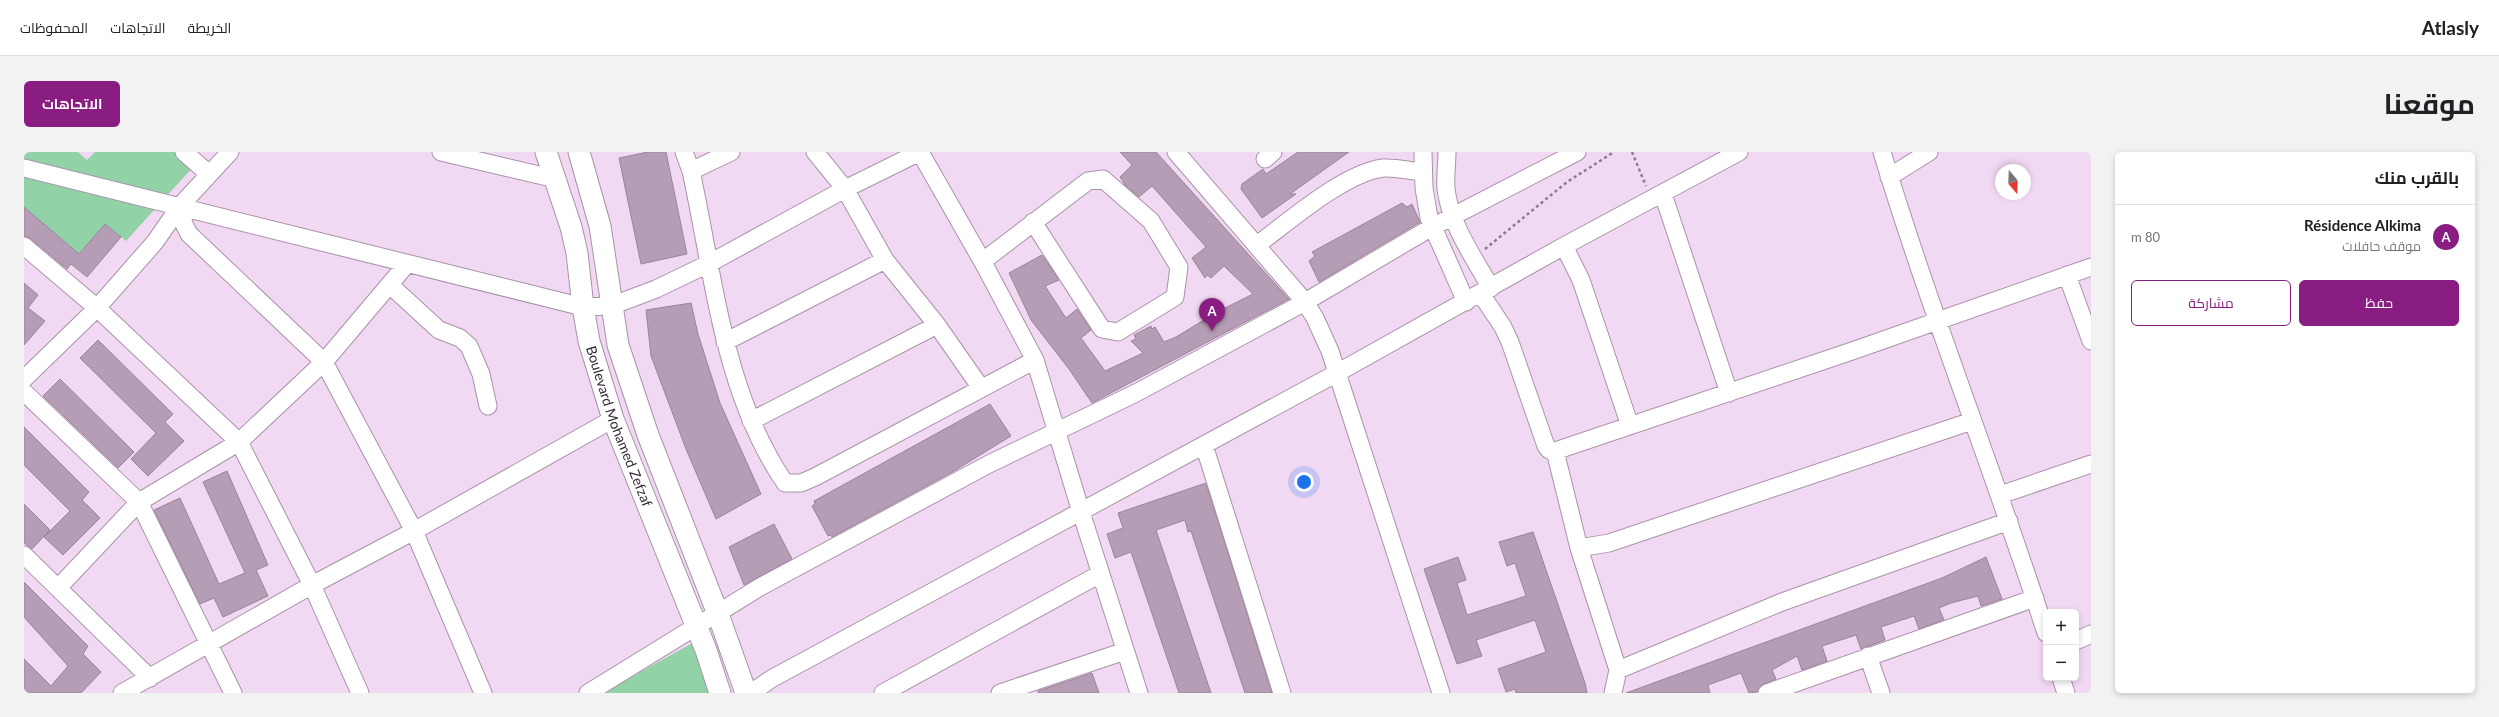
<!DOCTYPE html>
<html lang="ar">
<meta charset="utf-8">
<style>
:root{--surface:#fff;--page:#f2f2f2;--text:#202124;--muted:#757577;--line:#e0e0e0;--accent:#8a1d82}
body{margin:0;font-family:Lato,Cairo,sans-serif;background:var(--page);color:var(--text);direction:rtl}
.controls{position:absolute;right:12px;bottom:12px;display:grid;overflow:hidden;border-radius:6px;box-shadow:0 2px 6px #0003}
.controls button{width:36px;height:36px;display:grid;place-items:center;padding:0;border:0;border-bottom:1px solid var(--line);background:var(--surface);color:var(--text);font:20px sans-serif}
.compass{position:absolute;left:1971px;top:12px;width:36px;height:36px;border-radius:50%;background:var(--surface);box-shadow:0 2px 6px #0003;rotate:161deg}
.you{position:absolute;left:1280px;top:330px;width:14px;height:14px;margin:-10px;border:3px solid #fff;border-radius:50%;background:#1a73e8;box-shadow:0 0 0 6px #1a73e833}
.badge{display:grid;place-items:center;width:26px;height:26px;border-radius:50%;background:var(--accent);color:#fff;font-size:13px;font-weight:700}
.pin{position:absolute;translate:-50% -33px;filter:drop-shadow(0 1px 2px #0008)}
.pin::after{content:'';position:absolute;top:21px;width:14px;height:12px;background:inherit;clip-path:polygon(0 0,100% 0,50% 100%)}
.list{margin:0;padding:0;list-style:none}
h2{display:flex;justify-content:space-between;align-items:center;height:52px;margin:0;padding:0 16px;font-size:17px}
h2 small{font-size:13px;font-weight:400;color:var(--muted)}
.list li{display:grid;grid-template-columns:26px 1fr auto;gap:12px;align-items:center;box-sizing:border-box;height:64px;padding:0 16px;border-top:1px solid var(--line)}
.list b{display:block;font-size:15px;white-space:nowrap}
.list p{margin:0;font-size:13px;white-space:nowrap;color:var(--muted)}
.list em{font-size:13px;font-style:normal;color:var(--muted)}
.actions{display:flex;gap:8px;padding:12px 16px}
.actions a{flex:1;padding:9px 0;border:1px solid var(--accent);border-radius:6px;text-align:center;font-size:14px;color:var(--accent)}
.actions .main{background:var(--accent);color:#fff}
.map{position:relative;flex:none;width:2067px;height:541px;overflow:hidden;direction:ltr;border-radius:6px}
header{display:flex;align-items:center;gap:24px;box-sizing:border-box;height:56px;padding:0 20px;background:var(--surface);border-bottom:1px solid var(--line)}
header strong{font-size:19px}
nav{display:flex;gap:22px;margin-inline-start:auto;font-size:14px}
.intro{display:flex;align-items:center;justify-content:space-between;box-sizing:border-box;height:96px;padding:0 24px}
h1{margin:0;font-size:28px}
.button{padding:10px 18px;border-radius:6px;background:var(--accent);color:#fff;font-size:14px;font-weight:700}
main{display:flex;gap:24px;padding:0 24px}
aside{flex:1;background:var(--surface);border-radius:6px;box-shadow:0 2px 6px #0003}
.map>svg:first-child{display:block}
.green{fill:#91d3a6}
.building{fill:#b59db5;stroke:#9b849b}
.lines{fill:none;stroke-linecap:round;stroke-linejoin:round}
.minor-casing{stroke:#a992a9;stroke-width:19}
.major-casing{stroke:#a992a9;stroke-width:23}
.path{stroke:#8b7b8c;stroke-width:2.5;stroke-dasharray:3 3;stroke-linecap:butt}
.minor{stroke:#fff;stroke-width:17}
.major{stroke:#fff;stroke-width:21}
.labels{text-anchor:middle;stroke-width:4;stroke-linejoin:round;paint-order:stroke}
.street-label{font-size:14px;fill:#342b35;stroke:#f2d9f3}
</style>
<header>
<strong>Atlasly</strong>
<nav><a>الخريطة</a><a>الاتجاهات</a><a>المحفوظات</a></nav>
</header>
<div class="intro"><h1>موقعنا</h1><a class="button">الاتجاهات</a></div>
<main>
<aside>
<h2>بالقرب منك<small></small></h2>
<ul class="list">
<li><span class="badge">A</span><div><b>Résidence Alkima</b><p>موقف حافلات</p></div><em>80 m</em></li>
</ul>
<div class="actions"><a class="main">حفظ</a><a>مشاركة</a></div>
</aside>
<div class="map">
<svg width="2067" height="541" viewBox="0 0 2067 541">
<rect width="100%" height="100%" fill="#f2d9f3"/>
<!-- green -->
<path class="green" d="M0 0H54L63 8 71 0H153L190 33 169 15 102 89 81 72 55 102 0 55Z
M674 488 693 541H578Z"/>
<!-- building -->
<path class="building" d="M624 0H642L663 102 617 112 595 6Z
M1096 0H1132L1265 147 1068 251 1045 217 1007 168 985 121 1018 103 1035 128 1021 134 1042 166 1053 157 1067 178 1057 186 1081 219 1119 201 1107 189 1112 187 1110 183 1127 174 1128 177 1131 175 1140 190 1152 185 1193 160 1229 142 1200 114 1187 126 1183 123 1181 126 1168 106 1182 95 1128 34 1115 45 1101 33 1096 25 1108 13Z
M1274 0H1325L1266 42H1272L1238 66 1217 37 1218 32 1239 17 1242 22Z
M1378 51 1383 55 1388 52 1396 70 1295 130 1285 109 1291 104 1288 100Z
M0 55 55 102 81 72 97 85 63 125 47 112 43 117 6 86 0 84Z
M0 131 14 143 4 156 21 169 0 193Z
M667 151 674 182 696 251 737 342 692 367 662 297 627 204 622 158Z
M74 188 149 262 141 270 160 289 124 324 107 307 132 281 56 206Z
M36 227 110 300 94 316 19 244Z
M966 252 987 284 930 319 808 385 806 383 804 384 788 354 791 352 790 349Z
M0 275 65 340 58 348 76 366 39 403 20 385 46 359 0 313Z
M203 319 244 413 232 418 244 444 199 465 190 446 176 452 130 358 156 346 195 432 221 421 179 330Z
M1182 331 1248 541H1221L1167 379 1164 380 1161 368 1132 378 1187 541H1155L1107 400 1091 406 1083 382 1099 376 1094 361Z
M0 352 26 378 8 397 0 391Z
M750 372 768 407 720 433 705 395Z
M1509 380 1561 531 1563 541H1492L1491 537 1482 540 1474 517 1522 500 1511 468 1452 488 1458 504 1433 512 1400 417 1434 405 1442 428 1433 431 1443 463 1502 444 1491 411 1483 414 1475 390Z
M1962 405 1978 447 1957 454 1954 444 1927 451 1915 456 1920 468 1895 477 1890 464 1857 475 1861 488 1837 497 1832 483 1798 494 1803 509 1778 518 1773 504 1748 518 1752 527 1739 532 1733 540 1725 541 1717 521 1684 533 1686 541H1602L1918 426Z
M0 430 64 494 59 502 77 520 57 541H0V507L27 534 44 514 0 465Z
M1068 521 1075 541H1014V539Z"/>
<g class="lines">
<defs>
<path id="minor" d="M160 0 185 22
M417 0 532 27
M660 0 667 19C690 124 699 240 761 331H777L791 325 1011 208
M791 0 821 37 861 108 913 173 957 236
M896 0 961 114 1011 208 1057 360 1115 541
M1152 0 1281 150 1291 166 1306 199 1417 541
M1399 0 1400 36 1405 66 1442 150
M1423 0C1423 12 1421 25 1422 37 1426 72 1450 106 1467 136
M1858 0C1907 162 1970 320 2022 481
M1241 7 1249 0
M0 16 559 155 587 154 632 137 686 111 821 37 896 0
M667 19 707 0
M1865 25 1905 0
M1639 42 1705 241
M156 54 160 72 165 82 300 210 390 379 459 541
M1233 93C1264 70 1320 21 1359 16 1372 15 1386 19 1399 20
M0 94 73 156 215 290 288 433 336 541
M1540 94 1557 128 1606 274
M959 109 1064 29 1079 27 1127 69 1155 115 1151 145 1094 180 1078 177 1009 70
M2043 123 2067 189
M366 133 415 178 436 186 445 194 457 222 464 254
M1457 142 1479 175 1486 190 1522 294 1525 298 1531 299 1831 198 2067 115
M701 190 861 108
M0 227 73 156 131 90 156 54 206 0
M0 240 115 350 209 541
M727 269 913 173
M1180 293 1258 541
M1531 299 1555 396 1594 518 1589 541
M1976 343 2067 312
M1555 396 1585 391 1948 269
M0 403 126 526
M34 436 115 350 215 290 300 210 382 113
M2052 489 2067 482
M1844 504 1857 541
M1594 518 1758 450 1985 369
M2037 526 2042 541
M98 541 288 433 390 379 589 267
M564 541 736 435 965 312 1112 241 1281 150 1408 75 1553 0
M727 541 747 527 1313 221 1540 94 1715 0
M859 541 1076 422
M976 541 1101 499
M1743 541 2011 446"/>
<g id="major">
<path id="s1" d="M522 0 547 75 553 101 559 155 565 189 589 267 682 498 696 541"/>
<path d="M555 0 576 74 594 193 624 283 694 462 722 541"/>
</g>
</defs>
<!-- minor casing -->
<use href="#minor" class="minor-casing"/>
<!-- major casing -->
<use href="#major" class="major-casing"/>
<!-- path -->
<path class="path" d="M1608 0 1622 34
M1461 97 1543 30 1590 0"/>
<!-- minor -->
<use href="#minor" class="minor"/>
<!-- major -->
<use href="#major" class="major"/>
</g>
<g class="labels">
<!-- street labels -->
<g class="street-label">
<text dy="5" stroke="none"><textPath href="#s1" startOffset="285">Boulevard Mohamed Zefzaf</textPath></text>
</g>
</g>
</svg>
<div class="controls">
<button>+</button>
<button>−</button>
</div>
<svg class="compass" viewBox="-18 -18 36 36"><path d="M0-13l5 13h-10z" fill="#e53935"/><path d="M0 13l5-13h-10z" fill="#757577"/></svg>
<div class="you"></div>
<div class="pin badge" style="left:1188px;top:179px">A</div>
</div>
</main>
